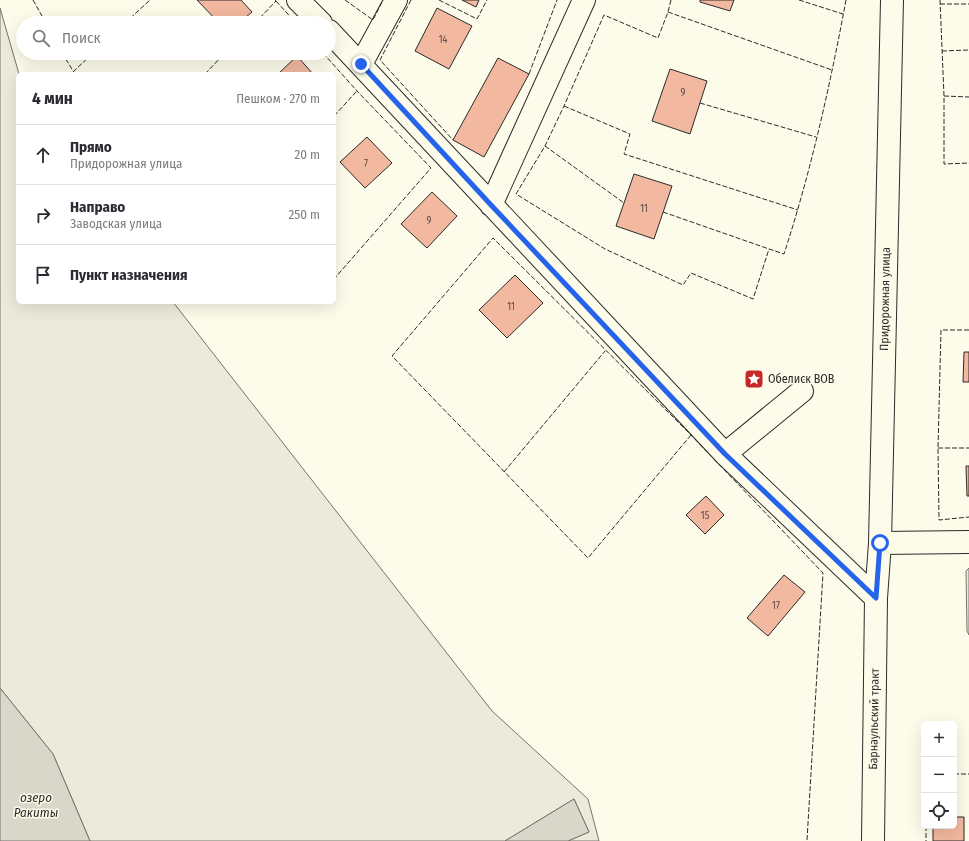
<!DOCTYPE html>
<html lang="ru">
<meta charset="utf-8">
<style>
:root{--surface:#fff;--page:#f7f7f7;--text:#2b2b33;--muted:#7c7c81;--line:#e1e1e2}
body{margin:0;font-family:"Fira Sans Condensed",sans-serif;background:var(--page);color:var(--text)}
.controls{position:absolute;right:12px;bottom:12px;display:grid;overflow:hidden;border-radius:6px;box-shadow:0 4px 16px #0002}
.controls button{width:36px;height:36px;display:grid;place-items:center;padding:0;border:0;border-bottom:1px solid var(--line);background:var(--surface);color:var(--text);font:20px sans-serif}
.stop{position:absolute;width:12px;height:12px;margin:-9px;border:3px solid #2563eb;border-radius:50%;background:#fff}
.stop.end{background:#2563eb;border-color:#fff;box-shadow:0 1px 4px #0008}
.list{margin:0;padding:0;list-style:none}
h2{display:flex;justify-content:space-between;align-items:center;height:52px;margin:0;padding:0 16px;font-size:17px}
h2 small{font-size:13px;font-weight:400;color:var(--muted)}
.list li{display:grid;grid-template-columns:26px 1fr auto;gap:12px;align-items:center;box-sizing:border-box;height:60px;padding:0 16px;border-top:1px solid var(--line)}
.list b{display:block;font-size:15px;white-space:nowrap}
.list p{margin:0;font-size:13px;white-space:nowrap;color:var(--muted)}
.list em{font-size:13px;font-style:normal;color:var(--muted)}
.icon{flex:none;width:22px;height:22px;fill:none;stroke:currentColor;stroke-width:2;stroke-linecap:round;stroke-linejoin:round}
.map{position:relative;flex:none;width:969px;height:841px;overflow:hidden}
.search{position:absolute;background:var(--surface);box-shadow:0 4px 16px #0002;left:16px;top:16px;width:320px;height:44px;display:flex;align-items:center;gap:10px;box-sizing:border-box;padding:0 14px;border-radius:22px;color:var(--muted);font-size:15px}
.panel{position:absolute;background:var(--surface);box-shadow:0 4px 16px #0002;left:16px;top:72px;width:320px;height:232px;border-radius:6px}
.map>svg:first-child{display:block}
.green{fill:#ecebdb;stroke:#74746e}
.water{fill:#d8d7c9;stroke:#74746e}
.building{fill:#f2b8a0;stroke:#2b2b2b}
.lines{fill:none;stroke-linecap:round;stroke-linejoin:round}
.minor-casing{stroke:#2b2b2b;stroke-width:24}
.minor{stroke:#fdfbea;stroke-width:22}
.fence{stroke:#2b2b2b;stroke-width:1;stroke-dasharray:5 2;stroke-linecap:butt}
.route{stroke:#2563eb;stroke-width:5}
.labels{text-anchor:middle;stroke-width:3;stroke-linejoin:round;paint-order:stroke}
.number-label{font-size:10px;fill:#5d4e48}
.street-label{font-size:12px;fill:#2b2b2b;stroke:#fdfbea}
.poi-label{font-size:12px;fill:#2b2b2b;stroke:#fdfbea;text-anchor:start}
.water-label{font-size:13px;font-style:italic;fill:#2b2b2b;stroke:#fdfbea}
</style>
<div class="map">
<svg width="969" height="841" viewBox="0 0 969 841">
<rect width="100%" height="100%" fill="#fdfbea"/>
<!-- green -->
<path class="green" d="M0 8 19 74H18V302H173L492 711 588 799 599 841H568L589 832 574 799 505 841H90L53 754 0 688Z
M969 568V635L967 631 966 571Z"/>
<!-- water -->
<path class="water" d="M0 688 53 754 90 841H0Z
M574 799 589 832 568 841H505Z"/>
<!-- building -->
<path class="building" d="M197 0H241L252 12 239 23H219Z
M462 0H479L476 7Z
M700 0H734L730 11 700 2Z
M437 8 472 26 449 69 415 51Z
M297 56 313 74H278Z
M498 58 529 74 484 157 453 140Z
M670 69 707 81 690 134 652 121Z
M367 137 392 163 365 188 340 162Z
M634 174 672 186 654 239 616 226Z
M432 192 457 216 427 248 401 224Z
M515 275 543 303 507 338 479 310Z
M964 352H969V382H963Z
M966 466H969V496H967Z
M706 496 724 515 705 534 686 515Z
M784 575 805 592 768 636 747 618Z
M954 817H964V841H933V826H954Z"/>
<g class="lines">
<defs>
<path id="minor" d="M298 0 321 23
M329 31 725 454 876 598
M361 64 396 0
M491 205 584 0
M725 454 802 391
M880 543 969 542
M873 841 876 598 880 543 892 0"/>
</defs>
<!-- minor casing -->
<use href="#minor" class="minor-casing"/>
<!-- minor -->
<use href="#minor" class="minor"/>
<!-- fence -->
<path class="fence" d="M33 0 46 23
M345 0 373 20 383 0
M411 0 380 60 453 140
M439 0 477 19 487 0
M671 0 668 12 658 38 604 15 564 106 545 146 516 194 605 249 683 285 691 273 753 299 769 249 784 254C811 171 830 86 846 0
M799 0 843 14
M940 0 944 96V164L969 163
M276 1 296 23
M940 4H969
M668 12 832 70
M125 23 150 0
M255 23 276 1 275 0
M942 51 969 50
M62 53 75 74
M323 53 357 91 431 168 334 279
M73 72 93 53
M205 74 225 53
M529 74 557 0
M944 96 969 97
M700 103 816 137
M564 106 630 134 624 154 798 210
M334 116 357 91
M545 146 624 203
M663 212 769 249
M969 330H941L938 448 939 520 969 517
M691 435 588 558 392 356 493 238 691 435 823 573 807 840 806 841
M938 448H969
M504 472 605 351
M954 774H969
M926 826V841"/>
</g>
<g class="lines">
<!-- route -->
<path class="route" d="M361 64 491 205 725 454 876 598 880 543"/>
</g>
<!-- icons -->
<defs>
<symbol id="sight-square" viewBox="-11 -11 22 22"><rect x="-9" y="-9" width="18" height="18" rx="4" fill="#c62828" stroke="#fdfbea"/><path d="M0-6L1.8-2.2L6-1.7L2.9 1.2L3.7 5.4L0 3.3L-3.7 5.4L-2.9 1.2L-6-1.7L-1.8-2.2Z" fill="#fff"/></symbol>
</defs>
<g fill-rule="evenodd">
<use href="#sight-square" x="743" y="368" width="22" height="22"/>
</g>
<g class="labels">
<!-- number labels -->
<g class="number-label">
<text x="443" y="43">14</text>
<text x="683" y="96">9</text>
<text x="366" y="167">7</text>
<text x="644" y="212">11</text>
<text x="429" y="224">9</text>
<text x="511" y="310">11</text>
<text x="705" y="519">15</text>
<text x="776" y="609">17</text>
</g>
<!-- street labels -->
<g class="street-label">
<text transform="translate(885 299) rotate(-89)" y="4">Придорожная улица</text>
<text transform="translate(874 719) rotate(-89)" y="4">Барнаульский тракт</text>
</g>
<!-- poi labels -->
<g class="poi-label">
<text x="768" y="383">Обелиск ВОВ</text>
</g>
<!-- water labels -->
<g class="water-label">
<text x="36" y="802">озеро<tspan x="36" dy="15">Ракиты</tspan></text>
</g>
</g>
</svg>
<div class="controls">
<button>+</button>
<button>−</button>
<button><svg class="icon" aria-label="locate" viewBox="0 0 24 24"><circle cx="12" cy="12" r="6"/><path d="M12 2v4M12 18v4M2 12h4M18 12h4"/></svg></button>
</div>
<div class="stop" style="left:880px;top:543px"></div>
<div class="stop end" style="left:361px;top:64px"></div>
<div class="search"><svg class="icon" aria-label="search" viewBox="0 0 24 24"><circle cx="10" cy="10" r="6"/><path d="M15 15l6 6"/></svg>Поиск</div>
<section class="panel">
<h2>4 мин<small>Пешком · 270 m</small></h2>
<ul class="list">
<li><svg class="icon" aria-label="ahead" viewBox="0 0 24 24"><path d="M12 20V5M6 11l6-6 6 6"/></svg><div><b>Прямо</b><p>Придорожная улица</p></div><em>20 m</em></li>
<li><svg class="icon" aria-label="right" viewBox="0 0 24 24"><path d="M7 20v-9h11M14 6l5 5-5 5"/></svg><div><b>Направо</b><p>Заводская улица</p></div><em>250 m</em></li>
<li><svg class="icon" aria-label="arrive" viewBox="0 0 24 24"><path d="M6 21V4h12l-3 4 3 4H6"/></svg><div><b>Пункт назначения</b></div></li>
</ul>
</section>
</div>
